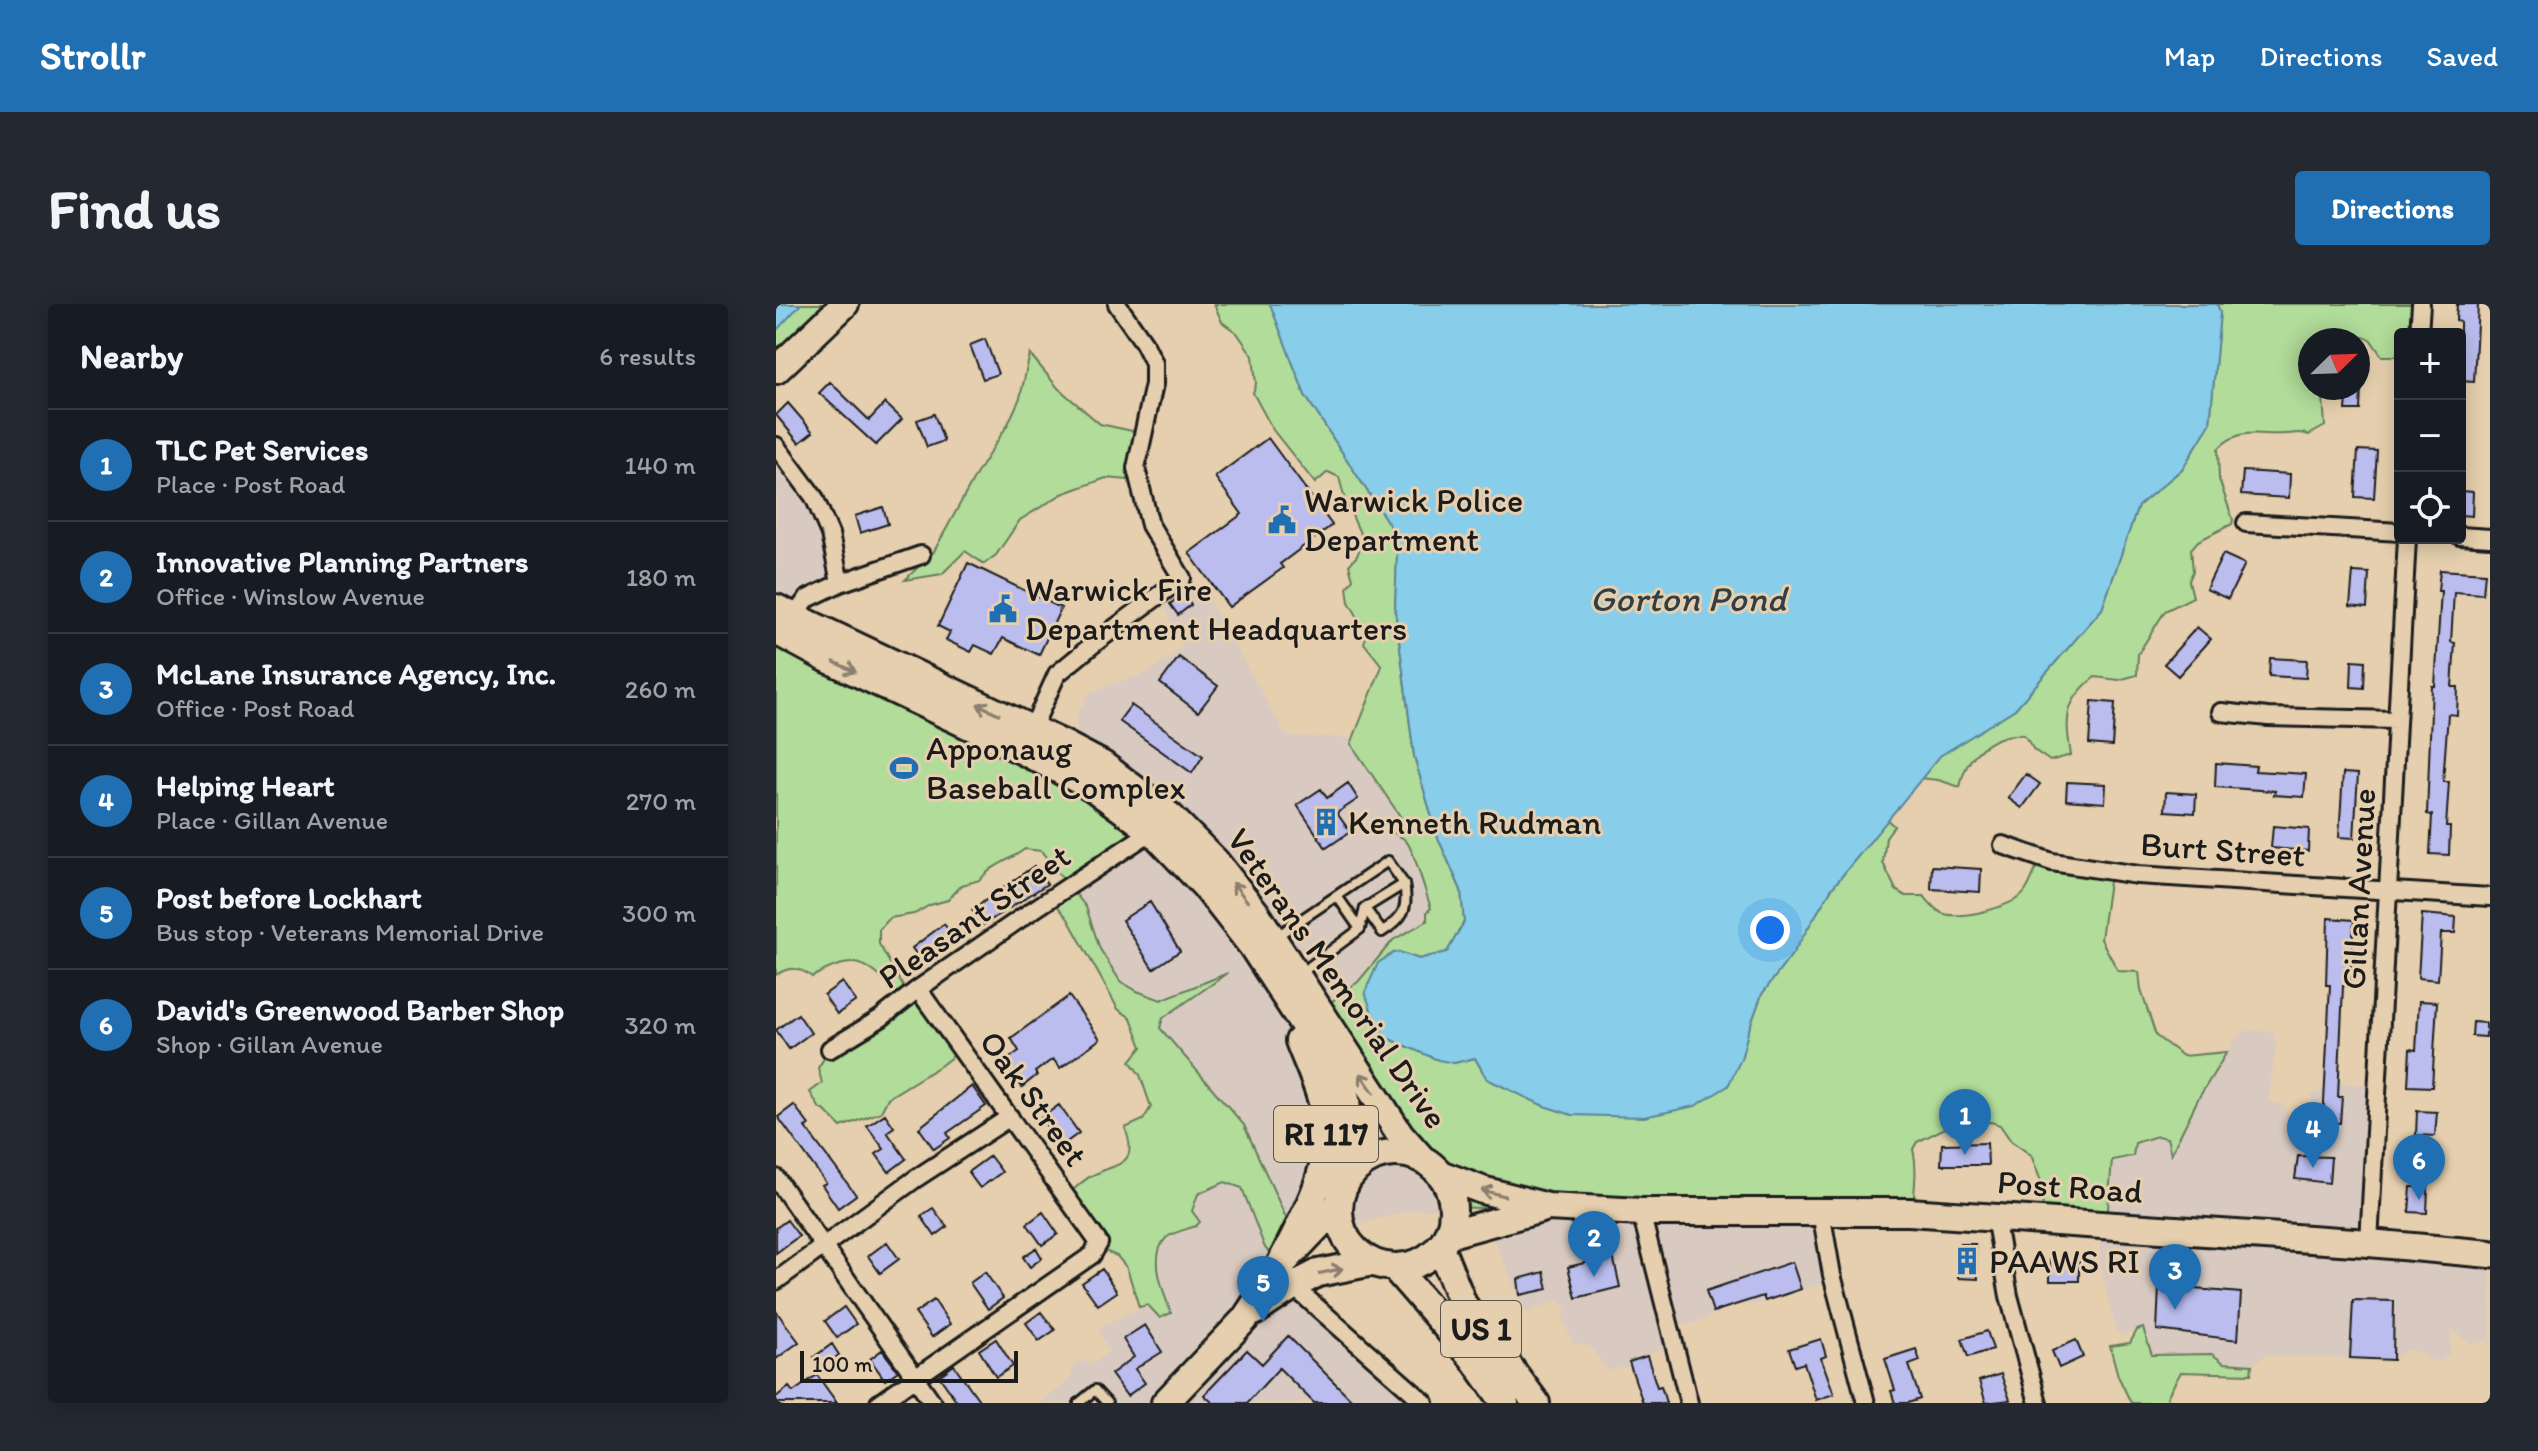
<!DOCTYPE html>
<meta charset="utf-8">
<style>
:root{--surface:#171b24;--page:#242831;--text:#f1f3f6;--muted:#9ea1a6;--line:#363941;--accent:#1f6fb2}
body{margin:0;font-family:Itim,sans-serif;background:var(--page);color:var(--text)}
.controls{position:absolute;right:24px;top:24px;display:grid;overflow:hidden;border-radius:8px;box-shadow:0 4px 20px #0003}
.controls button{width:72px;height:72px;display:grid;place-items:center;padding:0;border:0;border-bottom:2px solid var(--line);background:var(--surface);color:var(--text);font:40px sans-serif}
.compass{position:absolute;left:1522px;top:24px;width:72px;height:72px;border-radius:50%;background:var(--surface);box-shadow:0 4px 20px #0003;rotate:67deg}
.scale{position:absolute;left:24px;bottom:20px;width:218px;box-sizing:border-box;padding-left:8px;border:4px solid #1c1c1c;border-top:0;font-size:22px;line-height:28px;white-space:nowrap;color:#1c1c1c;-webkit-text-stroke:6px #e5cfae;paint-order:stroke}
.you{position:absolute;left:994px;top:626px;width:28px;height:28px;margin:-20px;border:6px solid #fff;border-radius:50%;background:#1a73e8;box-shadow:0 0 0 12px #1a73e833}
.badge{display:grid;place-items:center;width:52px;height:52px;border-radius:50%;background:var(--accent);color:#fff;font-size:26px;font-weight:700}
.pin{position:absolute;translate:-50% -66px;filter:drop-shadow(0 2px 4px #0008)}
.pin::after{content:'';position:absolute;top:42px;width:28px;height:24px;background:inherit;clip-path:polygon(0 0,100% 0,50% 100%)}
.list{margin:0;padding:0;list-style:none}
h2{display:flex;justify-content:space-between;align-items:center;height:104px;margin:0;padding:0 32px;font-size:34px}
h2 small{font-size:26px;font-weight:400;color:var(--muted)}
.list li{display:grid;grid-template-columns:52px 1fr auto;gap:24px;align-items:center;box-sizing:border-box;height:112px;padding:0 32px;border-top:2px solid var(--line)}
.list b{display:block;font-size:30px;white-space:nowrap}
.list p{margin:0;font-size:26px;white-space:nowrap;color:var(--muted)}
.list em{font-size:26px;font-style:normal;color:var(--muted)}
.icon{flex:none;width:44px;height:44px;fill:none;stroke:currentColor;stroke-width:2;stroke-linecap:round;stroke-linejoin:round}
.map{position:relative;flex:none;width:1714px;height:1099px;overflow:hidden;border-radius:8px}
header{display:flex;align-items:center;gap:48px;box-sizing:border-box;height:112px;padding:0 40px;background:var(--accent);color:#fff}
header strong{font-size:38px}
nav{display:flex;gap:44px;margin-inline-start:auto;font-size:28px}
.intro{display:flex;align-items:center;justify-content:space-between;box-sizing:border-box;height:192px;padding:0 48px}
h1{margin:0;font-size:56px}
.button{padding:20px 36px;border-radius:8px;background:var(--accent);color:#fff;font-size:28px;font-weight:700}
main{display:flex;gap:48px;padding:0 48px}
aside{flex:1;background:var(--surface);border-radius:8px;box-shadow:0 4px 20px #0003}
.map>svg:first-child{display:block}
.built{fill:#d8cac1}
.green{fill:#b1dc9a;stroke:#667c5b;stroke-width:2}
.water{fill:#88cde9;stroke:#5d8697;stroke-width:2}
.building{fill:#bbbdee;stroke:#1c1c1c;stroke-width:2}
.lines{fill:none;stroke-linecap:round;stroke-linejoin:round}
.service-casing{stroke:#1c1c1c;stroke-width:14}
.minor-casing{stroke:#1c1c1c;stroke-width:22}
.primary-casing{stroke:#1c1c1c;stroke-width:32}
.service{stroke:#e5cfae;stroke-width:8}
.minor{stroke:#e5cfae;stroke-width:16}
.primary{stroke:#e5cfae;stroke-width:26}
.oneway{stroke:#8b7e6c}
.labels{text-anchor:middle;stroke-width:6;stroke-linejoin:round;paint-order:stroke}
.shield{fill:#e5cfae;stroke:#585248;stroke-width:2}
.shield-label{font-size:32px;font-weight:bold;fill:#1c1c1c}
.poi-label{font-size:34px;fill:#1c1c1c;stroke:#e5cfae;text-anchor:start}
.street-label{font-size:34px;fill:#1c1c1c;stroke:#e5cfae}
.water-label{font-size:36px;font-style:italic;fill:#323f45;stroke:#e5cfae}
</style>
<header>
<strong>Strollr</strong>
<nav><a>Map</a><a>Directions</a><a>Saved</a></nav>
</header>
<div class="intro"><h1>Find us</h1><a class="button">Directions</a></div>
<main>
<aside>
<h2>Nearby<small>6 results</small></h2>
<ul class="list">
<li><span class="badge">1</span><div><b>TLC Pet Services</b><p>Place · Post Road</p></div><em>140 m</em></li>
<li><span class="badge">2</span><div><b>Innovative Planning Partners</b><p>Office · Winslow Avenue</p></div><em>180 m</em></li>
<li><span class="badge">3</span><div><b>McLane Insurance Agency, Inc.</b><p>Office · Post Road</p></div><em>260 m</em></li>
<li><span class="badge">4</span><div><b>Helping Heart</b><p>Place · Gillan Avenue</p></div><em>270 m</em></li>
<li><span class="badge">5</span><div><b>Post before Lockhart</b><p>Bus stop · Veterans Memorial Drive</p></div><em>300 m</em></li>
<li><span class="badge">6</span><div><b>David's Greenwood Barber Shop</b><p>Shop · Gillan Avenue</p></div><em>320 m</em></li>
</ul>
</aside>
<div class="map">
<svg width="1714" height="1099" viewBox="0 0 1714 1099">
<rect width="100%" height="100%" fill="#e5cfae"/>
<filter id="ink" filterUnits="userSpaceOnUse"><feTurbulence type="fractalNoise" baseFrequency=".0125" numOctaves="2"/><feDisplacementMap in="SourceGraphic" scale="16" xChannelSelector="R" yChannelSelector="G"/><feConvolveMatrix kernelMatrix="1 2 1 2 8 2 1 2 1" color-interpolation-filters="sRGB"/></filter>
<g filter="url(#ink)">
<!-- built -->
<path class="built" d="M0 140 56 233 55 276 0 307Z
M426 283 510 432 576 434 575 440 626 515 638 560 650 580 649 586 655 604 651 617 617 636 582 679 565 689 620 813 672 903 632 907 586 919 532 949 384 724 387 714 448 671 385 696 361 687 344 677 323 645 310 603 295 584 297 462 302 409 314 388 370 369 396 353 406 341 389 303Z
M1478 726 1498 729 1500 741 1492 797 1507 800 1514 814 1528 819 1542 818 1535 791 1562 779 1600 782 1595 936 1714 950V1040L1709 1036 1697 1040 1685 1033 1677 1024 1675 1027 1674 1049 1665 1057 1655 1056 1645 1048 1630 1046 1617 1056 1490 1051 1476 1061 1448 1059 1436 1050 1376 1051 1367 1025 1347 1031 1340 1027 1323 956 1324 921 1331 917 1336 856 1356 852 1359 839 1381 832 1391 834 1396 849 1422 795 1463 729Z
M449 878 466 884 489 944 651 1099H263L292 1077 299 1060 306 1057 316 1060 333 1048 324 1028 326 1021 372 1001 386 942 391 933 421 922 416 908 422 890Z
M706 906 1043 908 1056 977 976 1001 964 999 922 1018 898 1023V1041L861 1054 856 1061 832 1067 813 1041 797 1040 786 1012 792 1005 779 996 750 1009Z"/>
<!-- green -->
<path class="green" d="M19 0H69L0 68V14Z
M438 0H494L529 91 614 222 621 251 619 305 638 452 662 534 685 586 688 618 671 648 643 655 623 648 678 759 699 754 711 775 768 802 965 755 972 728 986 690 1017 649 1056 584 1111 516 1118 522 1110 533 1107 559 1120 586 1130 592H1148C1153 598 1159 606 1166 609 1182 617 1237 603 1248 589 1255 580 1259 566 1264 555L1334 570 1325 635 1342 667 1363 668 1365 686 1380 732 1407 752 1451 748 1422 795 1395 850 1391 834 1381 832 1359 839 1357 852 1336 856 1331 917 1266 916 1267 883 1255 851 1235 837 1224 821 1215 818 1177 820 1141 838 1137 845C1142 865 1138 885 1137 906H767L672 903 620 813 544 709 565 689 582 678 617 636 651 617V608L655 604C650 591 638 545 630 537 627 533 622 532 618 529L626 521V515L575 440 606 362 588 339 591 329 573 298 571 283 577 275 573 261 581 252 587 236 569 196 563 173 552 168 539 179 497 126 477 89 480 80 477 52 461 29 446 18Z
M1441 0H1645L1643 30H1624V52H1606L1594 35 1576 30 1557 36H1534V84H1544L1547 92 1549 122 1533 131C1524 127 1518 130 1508 130 1483 132 1464 122 1442 145L1443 175 1457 216 1456 220 1422 237 1415 245 1417 267 1413 277 1417 293 1389 307 1362 350 1361 371 1343 376 1319 373C1288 397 1289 415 1295 451L1274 457 1258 446 1248 431C1215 429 1189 452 1184 483L1162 476 1144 474 1164 451 1239 405 1326 305 1362 202 1406 165 1434 120 1444 8Z
M254 50 282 84 324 120 366 129 363 177 330 174 286 190 244 216 220 251 208 260 189 247 166 270 129 276 143 262 139 263 157 249 201 169 232 120 244 94Z
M0 316 379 519 295 584 310 603 324 645 344 677 361 687 385 696 452 669 387 714 384 724 468 821 516 927 510 967 489 944 466 884 449 878 422 890 416 907 424 918 420 922C412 925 397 928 390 934 372 953 388 989 395 1009L384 1014 372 1001 363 1003 351 964 341 952 324 945 292 890C300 884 308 875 317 871 344 858 363 861 349 824L367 816 375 803 364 771 354 757 366 743 355 714 342 705 292 615 276 595 292 581 265 547 249 545C233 557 215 561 204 576L186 581 172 596 154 601 138 610 114 614 103 626V640L132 691 144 687 185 746 164 762 112 794 105 808 65 823 48 806 44 805 34 788 46 779 42 764 54 745 126 695C91 659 84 647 36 673 23 663 14 662 0 671Z
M1367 1024 1376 1051 1436 1050 1448 1059 1476 1061 1475 1070 1405 1068 1391 1093 1394 1099H1355L1342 1072 1334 1042 1354 1039 1361 1026Z"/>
<!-- water -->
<path class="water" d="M0 0H25L0 27Z
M494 0H1441L1444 8 1434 120 1406 165 1362 202 1326 305 1239 405 1164 452 1056 584 1017 649 986 690 972 728 965 755 952 782 919 802 868 813 796 811 768 802 711 775 699 754 678 759 662 756 611 734 599 718 589 688 602 659 617 649 623 648 643 655 671 648 688 618 685 586 662 534 638 452 619 305 621 251 614 222 529 91Z"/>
<!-- building -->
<path class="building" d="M1681 0H1702L1698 78 1684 77V18L1680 17Z
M209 35 222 70 207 75 194 41Z
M54 78 93 116 109 99 126 115 100 141 43 89Z
M1572 84H1585L1584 106H1570Z
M12 99 37 128 23 139 0 111Z
M158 110 168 137 151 143 141 116Z
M492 134 556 221 504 260 507 264 453 303 413 249 466 210 439 173Z
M1582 146 1601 147 1598 194 1579 193Z
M1467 167 1514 170 1513 194 1465 191Z
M1684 187 1697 188 1696 212 1684 211Z
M107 203 112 220 84 229 79 212Z
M1447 250 1469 260 1452 295 1430 285Z
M192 259 285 304 263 351 227 334 218 350 199 341 195 348 170 336 174 328 162 322Z
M1664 266 1709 269 1707 290 1678 288 1675 338 1679 339 1676 383H1682L1681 411 1672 410 1667 478H1673L1670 523H1674L1673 551 1654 550 1656 511 1651 510 1656 382H1659L1665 287H1662Z
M1577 268 1593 269 1591 304 1574 302Z
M407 290 415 301 402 311 394 300Z
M1421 323 1435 335 1402 372 1388 360Z
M403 353 442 382 422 408 384 379Z
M1494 354 1531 356 1530 374 1493 372Z
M1576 356 1589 357 1588 384 1575 383Z
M1316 397 1339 399 1336 442 1313 440Z
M355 401 427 452 416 469 343 417Z
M1440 459 1480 462 1479 467 1530 470 1528 493 1498 491 1499 487 1439 483Z
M1567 469 1582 470 1578 534 1563 533Z
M1250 470 1264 480 1246 504 1232 494Z
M1291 478 1330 480 1329 499 1290 496Z
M572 479 582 495 561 509 574 528 550 544 521 501 545 485 551 494Z
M1390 488 1420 490 1419 509 1389 507Z
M1497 522 1533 525 1532 547 1495 544Z
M258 562 271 580 207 621 196 606Z
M1156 562 1205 565 1204 588 1155 585Z
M374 598 404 647 377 665 346 616Z
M1646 610 1680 613 1679 629H1665L1662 676 1642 674Z
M1552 614 1578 616 1574 682H1567L1562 793H1566L1564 819 1547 818 1554 681H1550Z
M168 620 178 634 146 658 136 644Z
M66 678 80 697 61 710 48 691Z
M293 692 324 735 284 764 277 755 259 768 261 771 246 783 228 758 243 747 235 734Z
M1643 697 1661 698 1656 783 1632 782 1634 745 1640 746Z
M22 710 35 729 13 745 0 726Z
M1697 718 1710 719V733L1696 732Z
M196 782 210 802 171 829 174 834 158 845 143 824Z
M18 801 33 821 29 823 80 891 62 904 46 881 50 879 2 813Z
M283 801 303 829 285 842 265 814Z
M1641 807 1661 808 1659 832 1640 831Z
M109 810 118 823 111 828 130 855 113 868 100 850 108 845 91 822Z
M1630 838 1646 839 1645 865 1628 864Z
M1211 839 1212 861H1165L1166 840Z
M214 852 226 868 204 884 192 868Z
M1522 852 1555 853 1553 879 1519 875Z
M1635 883H1652L1651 909 1633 908Z
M157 904 171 923 159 932 145 912Z
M267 908 282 930 266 941 251 920Z
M11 916 23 932 0 949V924Z
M111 938 123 955 104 969 92 952Z
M1183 940H1199L1202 975 1182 974Z
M260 944 266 954 254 963 247 953Z
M837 952 844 983 800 994 792 963Z
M1274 953H1303V977H1274Z
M1016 958 1025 985 989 997 987 992 937 1008 930 987Z
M326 965 341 988 322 1001 306 979Z
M209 968 227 994 212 1005 194 979Z
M768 968 772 985 744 991 742 975Z
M1383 982 1465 989 1462 1036 1381 1026Z
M158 996 174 1020 156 1033 139 1009Z
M1577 996 1618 997 1617 1056 1574 1054Z
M68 1003 80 1020 61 1034 49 1017Z
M0 1007 23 1038 0 1055Z
M265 1008 279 1026 263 1037 250 1019Z
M369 1021 386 1048 359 1065 369 1079 351 1092 335 1070 358 1053 347 1035Z
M1211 1027 1217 1045 1192 1053 1186 1035Z
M512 1032 579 1099H538L503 1064 471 1099H437L428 1091 471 1046 486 1060Z
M220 1035 237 1062 220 1073 203 1046Z
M1045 1035 1050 1052 1045 1054 1058 1090 1040 1096 1028 1059 1019 1062 1013 1045Z
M1300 1036 1307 1053 1283 1064 1276 1047Z
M56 1040 63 1051 46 1063 38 1053Z
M1140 1045 1144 1057 1133 1061 1144 1095 1132 1099H1119L1115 1087 1119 1086 1109 1055Z
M106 1046 122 1067 109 1076 94 1055Z
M871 1052 881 1083 885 1082 890 1099H867L853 1058Z
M178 1061 205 1099H182L163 1072Z
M1225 1070 1234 1096 1210 1099 1203 1077Z
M41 1071 61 1099H0V1093L13 1083 17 1088Z"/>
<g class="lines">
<defs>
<path id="service" d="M561 592 584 625
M589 604 606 628C627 614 633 605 628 580
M501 632 612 557 628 580 589 604 584 625 525 669
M303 1099 319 1086 331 1099"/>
<path id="minor" d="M1643 30 1645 0
M0 142 38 193 54 230 64 279 31 295 18 312
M1470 219 1624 228
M1684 232 1714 234
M64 279 145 251
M1445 408 1492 413 1621 416
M256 425 281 370 320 338 406 274 374 221 360 164 378 80V59L368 39 341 0
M1227 541 1276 558 1362 571 1714 593
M54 745 105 714 142 685 248 612 376 527
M0 874 157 1099
M865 908 913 1099
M1045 908 1056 971 1090 1099
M1219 913 1233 992 1262 1099
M1593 939 1631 234
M0 977 139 875 234 813
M517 982 649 1099
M103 1099 316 951 323 939 142 685"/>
<path id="primary" d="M0 66 69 0
M0 304 287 440 327 461 394 512 440 558 480 609 624 830 647 856
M0 327 50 354 247 447 316 483 376 527 429 582 476 642 546 749 570 795 573 837 569 881
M563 906a57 57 0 1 1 114 0a57 57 0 1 1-114 0Z
M664 870 706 886 772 903 865 908H1133L1593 939 1714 950
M671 931 769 904
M664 943 687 1000 760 1099
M503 963C525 917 559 865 549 812 545 786 532 761 523 737
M618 963 697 1054 729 1099
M478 1008 517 982 542 969 597 958
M389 1099 469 1015 503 963 563 900"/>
</defs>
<!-- service casing -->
<use href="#service" class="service-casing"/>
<!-- minor casing -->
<use href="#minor" class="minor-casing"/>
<!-- primary casing -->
<use href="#primary" class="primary-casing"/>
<!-- service -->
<use href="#service" class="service"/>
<!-- minor -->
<use href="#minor" class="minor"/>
<!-- primary -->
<use href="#primary" class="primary"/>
</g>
<!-- one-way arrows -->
<defs><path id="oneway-shaft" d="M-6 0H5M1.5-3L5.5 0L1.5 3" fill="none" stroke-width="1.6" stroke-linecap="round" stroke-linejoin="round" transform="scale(2)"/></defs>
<g class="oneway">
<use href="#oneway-shaft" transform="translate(69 363) rotate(25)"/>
<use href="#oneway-shaft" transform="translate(212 405) rotate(-155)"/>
<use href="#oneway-shaft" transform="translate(464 588) rotate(-128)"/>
<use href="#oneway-shaft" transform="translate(591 779) rotate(-125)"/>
<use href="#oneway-shaft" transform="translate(717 889) rotate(-165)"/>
<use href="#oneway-shaft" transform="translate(555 967) rotate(-12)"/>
</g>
</g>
<!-- icons -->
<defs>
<symbol id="civic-bare" viewBox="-9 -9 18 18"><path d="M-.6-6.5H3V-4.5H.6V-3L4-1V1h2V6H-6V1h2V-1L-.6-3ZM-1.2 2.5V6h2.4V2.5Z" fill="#1f6fb2" stroke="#e5cfae" stroke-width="2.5" paint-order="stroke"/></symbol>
<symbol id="stadium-bare" viewBox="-9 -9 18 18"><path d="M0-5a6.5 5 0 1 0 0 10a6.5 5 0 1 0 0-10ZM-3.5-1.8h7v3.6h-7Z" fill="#1f6fb2" stroke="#e5cfae" stroke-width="2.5" paint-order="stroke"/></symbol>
<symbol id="building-bare" viewBox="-9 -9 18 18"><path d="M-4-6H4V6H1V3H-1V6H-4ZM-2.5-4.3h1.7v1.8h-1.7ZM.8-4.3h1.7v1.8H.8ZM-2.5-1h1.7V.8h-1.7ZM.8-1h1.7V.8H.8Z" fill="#1f6fb2" stroke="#e5cfae" stroke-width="2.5" paint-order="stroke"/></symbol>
</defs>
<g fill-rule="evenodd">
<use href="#civic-bare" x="486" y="196" width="40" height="40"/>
<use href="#civic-bare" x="207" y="285" width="40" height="40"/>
<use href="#stadium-bare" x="108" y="444" width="40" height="40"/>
<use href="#building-bare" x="530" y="498" width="40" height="40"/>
<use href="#building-bare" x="1171" y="937" width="40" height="40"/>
</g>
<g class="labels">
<!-- shield labels -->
<g class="shield">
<rect x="498" y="802" width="104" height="56" rx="6"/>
<rect x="665" y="997" width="80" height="56" rx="6"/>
</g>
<g class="shield-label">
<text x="550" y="841">RI 117</text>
<text x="705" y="1036">US 1</text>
</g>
<!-- poi labels -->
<g class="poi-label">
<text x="528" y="208">Warwick Police<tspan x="528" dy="39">Department</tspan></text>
<text x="249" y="297">Warwick Fire<tspan x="249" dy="39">Department Headquarters</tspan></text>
<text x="150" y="456">Apponaug<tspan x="150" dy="39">Baseball Complex</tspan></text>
<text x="572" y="530">Kenneth Rudman</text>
<text x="1213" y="969">PAAWS RI</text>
</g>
<!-- street labels -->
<g class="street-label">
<text transform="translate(1447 545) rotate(4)" y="12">Burt Street</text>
<text transform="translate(1582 585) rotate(-87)" y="12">Gillan Avenue</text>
<text transform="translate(198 612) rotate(-35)" y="12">Pleasant Street</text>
<text transform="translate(562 674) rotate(55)" y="12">Veterans Memorial Drive</text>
<text transform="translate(258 794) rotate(54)" y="12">Oak Street</text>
<text transform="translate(1294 882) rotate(4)" y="12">Post Road</text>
</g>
<!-- water labels -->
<g class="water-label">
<text x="912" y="307">Gorton Pond</text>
</g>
</g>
</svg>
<div class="controls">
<button>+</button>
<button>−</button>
<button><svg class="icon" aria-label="locate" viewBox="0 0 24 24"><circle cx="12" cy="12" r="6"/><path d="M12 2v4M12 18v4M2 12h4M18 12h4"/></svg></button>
</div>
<svg class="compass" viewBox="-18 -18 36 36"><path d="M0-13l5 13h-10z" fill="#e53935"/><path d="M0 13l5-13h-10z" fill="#9ea1a6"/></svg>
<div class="scale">100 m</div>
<div class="you"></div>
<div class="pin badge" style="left:1189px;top:851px">1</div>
<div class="pin badge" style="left:818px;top:973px">2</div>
<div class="pin badge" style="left:1399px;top:1006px">3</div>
<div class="pin badge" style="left:1537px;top:864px">4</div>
<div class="pin badge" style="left:487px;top:1018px">5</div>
<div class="pin badge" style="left:1643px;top:896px">6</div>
</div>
</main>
